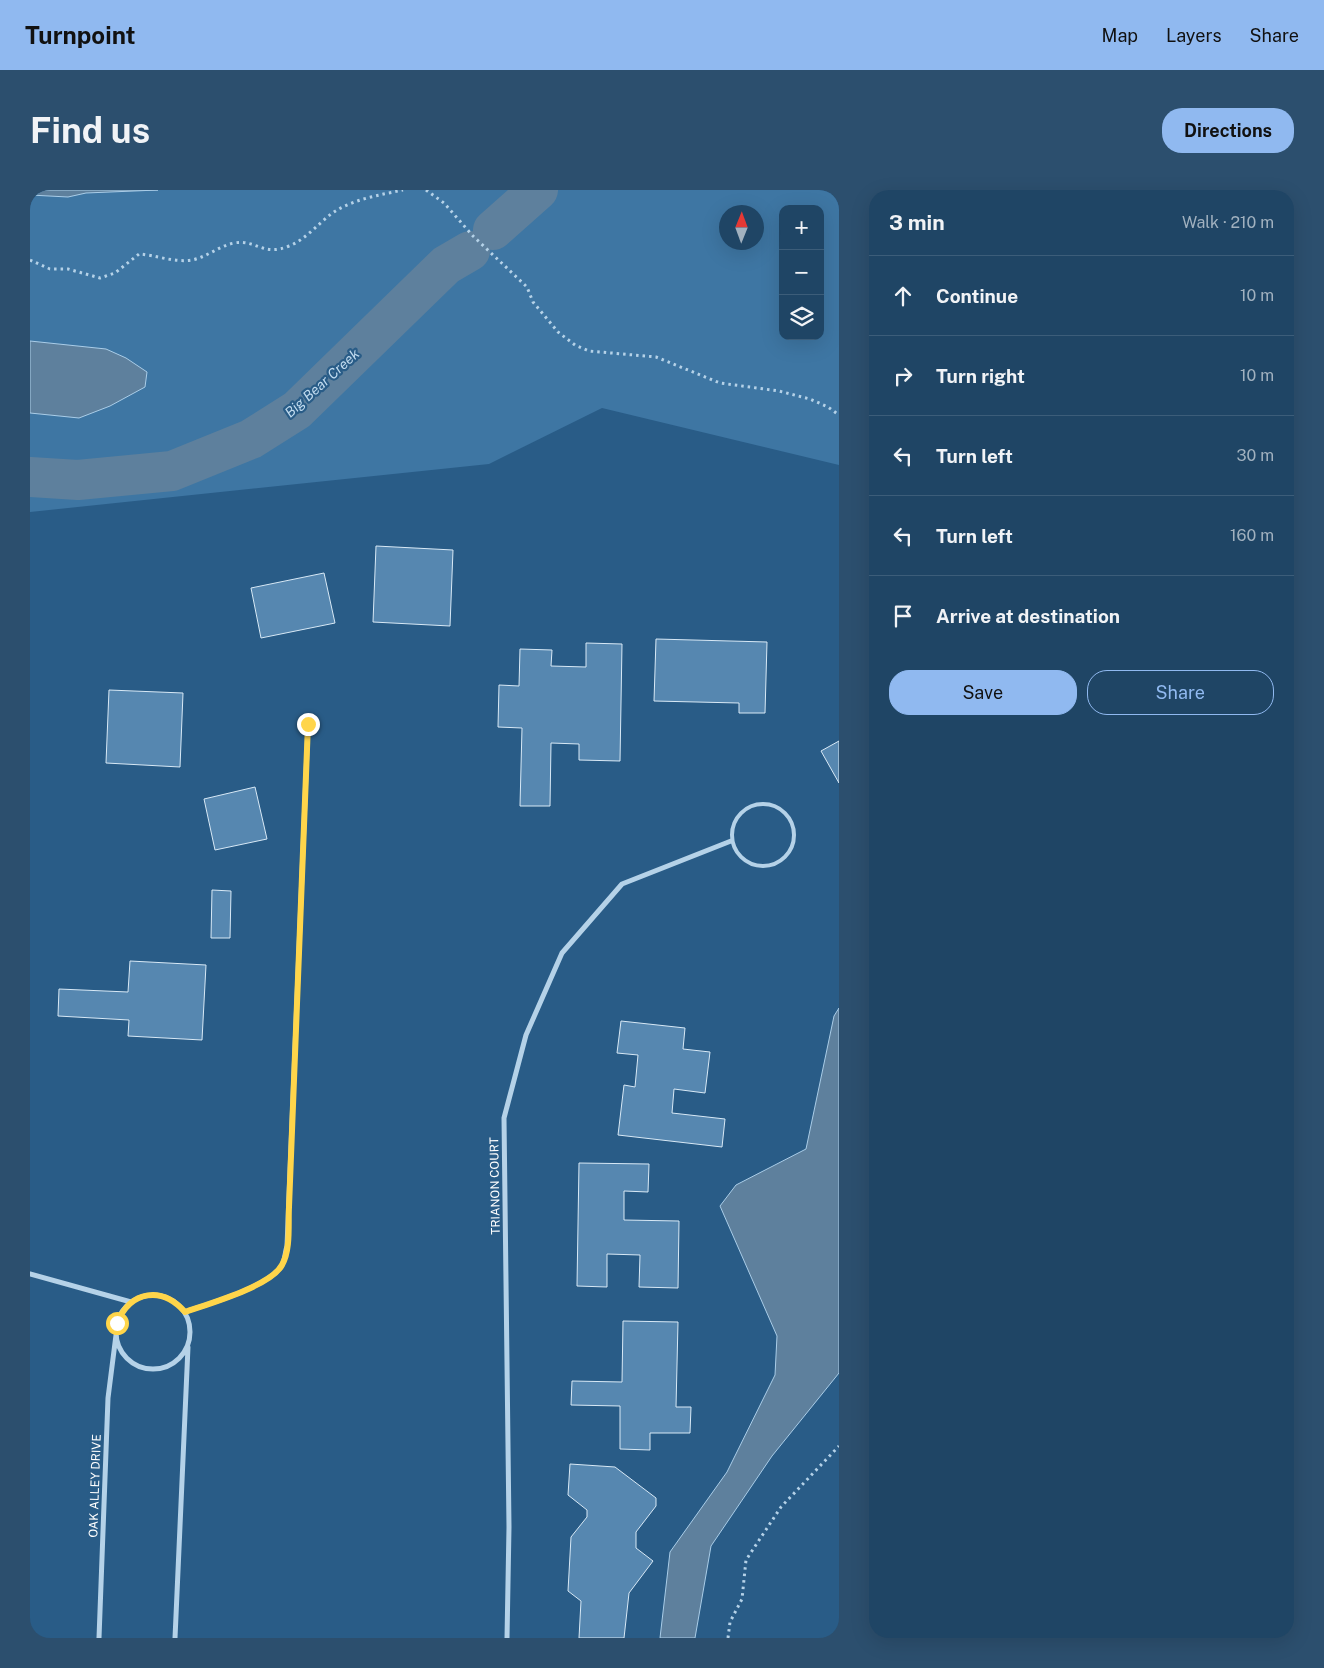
<!DOCTYPE html>
<meta charset="utf-8">
<style>
:root{--surface:#1f4565;--page:#2c4f6e;--text:#f1f3f6;--muted:#a1b1bf;--line:#3c5d79;--accent:#90b9f0}
body{margin:0;font-family:"Public Sans",sans-serif;background:var(--page);color:var(--text)}
.controls{position:absolute;right:15px;top:15px;display:grid;overflow:hidden;border-radius:10px;box-shadow:0 5px 20px #0002}
.controls button{width:45px;height:45px;display:grid;place-items:center;padding:0;border:0;border-bottom:1px solid var(--line);background:var(--surface);color:var(--text);font:25px sans-serif}
.compass{position:absolute;left:689px;top:15px;width:45px;height:45px;border-radius:50%;background:var(--surface);box-shadow:0 5px 20px #0002;rotate:1deg}
.stop{position:absolute;width:15px;height:15px;margin:-11px;border:4px solid #ffd54a;border-radius:50%;background:#fff}
.stop.end{background:#ffd54a;border-color:#fff;box-shadow:0 1px 5px #0008}
.list{margin:0;padding:0;list-style:none}
h2{display:flex;justify-content:space-between;align-items:center;height:65px;margin:0;padding:0 20px;font-size:21px}
h2 small{font-size:16px;font-weight:400;color:var(--muted)}
.list li{display:grid;grid-template-columns:32px 1fr auto;gap:15px;align-items:center;box-sizing:border-box;height:80px;padding:0 20px;border-top:1px solid var(--line)}
.list b{display:block;font-size:19px;white-space:nowrap}
.list em{font-size:16px;font-style:normal;color:var(--muted)}
.actions{display:flex;gap:10px;padding:15px 20px}
.actions a{flex:1;padding:11px 0;border:1px solid var(--accent);border-radius:20px;text-align:center;font-size:18px;color:var(--accent)}
.actions .main{background:var(--accent);color:#111}
.icon{flex:none;width:28px;height:28px;fill:none;stroke:currentColor;stroke-width:2;stroke-linecap:round;stroke-linejoin:round}
.map{position:relative;flex:none;width:809px;height:1448px;overflow:hidden;border-radius:20px}
header{display:flex;align-items:center;gap:30px;box-sizing:border-box;height:70px;padding:0 25px;background:var(--accent);color:#111}
header strong{font-size:24px}
nav{display:flex;gap:28px;margin-inline-start:auto;font-size:18px}
.intro{display:flex;align-items:center;justify-content:space-between;box-sizing:border-box;height:120px;padding:0 30px}
h1{margin:0;font-size:35px}
.button{padding:12px 22px;border-radius:20px;background:var(--accent);color:#111;font-size:18px;font-weight:700}
main{display:flex;gap:30px;padding:0 30px}
aside{flex:1;background:var(--surface);border-radius:20px;box-shadow:0 5px 20px #0002}
.map>svg:first-child{display:block}
.green{fill:#3e76a3;fill-rule:evenodd}
.water{fill:#5e809d;stroke:#aacde8}
.lines{fill:none;stroke-linecap:round;stroke-linejoin:round}
.river{stroke:#5e809d;stroke-width:40}
.building{fill:#5687b0;stroke:#d8e9f6}
.path{stroke:#b5d2e8;stroke-width:3;stroke-dasharray:2.5 4;stroke-linecap:butt}
.lane{stroke:#b5d2e8;stroke-width:4}
.street{stroke:#b5d2e8;stroke-width:5}
.route{stroke:#ffd54a;stroke-width:6}
.labels{text-anchor:middle;stroke-width:4.5;stroke-linejoin:round;paint-order:stroke}
.street-label{font-size:12px;fill:#fff;stroke:#295c87}
.water-label{font-size:14px;font-style:italic;fill:#c1dbef;stroke:#295c87}
</style>
<header>
<strong>Turnpoint</strong>
<nav><a>Map</a><a>Layers</a><a>Share</a></nav>
</header>
<div class="intro"><h1>Find us</h1><a class="button">Directions</a></div>
<main>
<div class="map">
<svg width="809" height="1448" viewBox="0 0 809 1448">
<rect width="100%" height="100%" fill="#295c87"/>
<!-- green -->
<path class="green" d="M0 0H809V275L572 218 459 274 0 322ZM753 19H790V146H753ZM696 22H726V52H696Z"/>
<!-- water -->
<path class="water" d="M0 0H128L56 3 38 7 0 5Z
M0 151 76 159 96 168 117 182 115 197 80 216 49 228 0 223Z
M809 818V1183L742 1266 681 1356 665 1448H630L640 1362 697 1282 745 1185 747 1146 690 1016 706 995 776 959 804 826Z"/>
<g class="lines">
<!-- river -->
<path class="river" d="M463 40 508 0
M0 287 48 290 142 281 221 249 267 220 416 75 440 61"/>
</g>
<!-- building -->
<path class="building" d="M346 356 423 360 420 436 343 432Z
M294 383 305 433 231 448 221 398Z
M626 449 737 452 735 523H709V513L624 511Z
M556 453 592 454 590 571 549 570V554L521 553 520 616H490L492 538 468 537 469 495 489 496 490 459 522 460 521 476 556 477Z
M79 500 153 503 150 577 76 573Z
M809 551V593L791 561Z
M225 597 237 649 185 660 174 609Z
M182 700 201 701 200 748H181Z
M100 771 176 775 172 850 98 846 99 830 28 826 29 799 98 802Z
M591 831 655 838 653 859 680 862 675 903 644 899 642 923 695 929 692 957 588 945 594 895 605 897 608 865 587 863Z
M549 973 619 974 618 1002 594 1001V1030L649 1031 648 1098 609 1097 610 1065 577 1064V1097L547 1096Z
M593 1131 648 1132 646 1217H661L660 1243H620V1260L590 1259V1216L541 1215 542 1191 592 1192Z
M540 1274 585 1277 626 1308V1316L606 1342V1358L623 1371 599 1403 594 1448H549L551 1411 538 1401 541 1347 557 1327V1320L538 1305Z"/>
<g class="lines">
<!-- path -->
<path class="path" d="M396 0 414 13 443 46 497 97 503 112 528 142 545 155 559 161 626 167 690 193 749 201 780 209 798 217 809 225
M0 70 20 79H38L70 88 85 83 109 64C125 65 145 73 162 70 177 67 189 56 204 53 226 49 233 67 259 56 275 50 288 34 301 24 322 9 350 5 373 0
M698 1448 700 1432 712 1409 716 1370 751 1317 809 1256"/>
<!-- lane -->
<path class="lane" d="M702 645a31 31 0 1 1 62 0a31 31 0 1 1-62 0Z"/>
<!-- street -->
<path class="street" d="M0 1084 101 1112
M86 1142a37 37 0 1 1 74 0a37 37 0 1 1-74 0Z
M155 1122C178 1114 241 1096 252 1075 255 1070 255 1062 257 1056L278 535
M69 1448 78 1208 86 1145
M145 1448 158 1157
M477 1448 479 1337 474 928 496 845 532 763 592 694 701 651"/>
</g>
<g class="lines">
<!-- route -->
<path class="route" d="M87 1133C101 1100 132 1096 155 1122 178 1114 241 1096 252 1075 261 1059 258 1034 259 1017L278 534"/>
</g>
<g class="labels">
<!-- street labels -->
<g class="street-label">
<text transform="translate(465 996) rotate(-91)" y="4">TRIANON COURT</text>
<text transform="translate(65 1296) rotate(-88)" y="4">OAK ALLEY DRIVE</text>
</g>
<!-- water labels -->
<g class="water-label">
<text transform="translate(292 193) rotate(-42)" y="5">Big Bear Creek</text>
</g>
</g>
</svg>
<div class="controls">
<button>+</button>
<button>−</button>
<button><svg class="icon" aria-label="layers" viewBox="0 0 24 24"><path d="M12 4l9 5-9 5-9-5zM3 14l9 5 9-5"/></svg></button>
</div>
<svg class="compass" viewBox="-18 -18 36 36"><path d="M0-13l5 13h-10z" fill="#e53935"/><path d="M0 13l5-13h-10z" fill="#a1b1bf"/></svg>
<div class="stop" style="left:87px;top:1133px"></div>
<div class="stop end" style="left:278px;top:534px"></div>
</div>
<aside>
<h2>3 min<small>Walk · 210 m</small></h2>
<ul class="list">
<li><svg class="icon" aria-label="ahead" viewBox="0 0 24 24"><path d="M12 20V5M6 11l6-6 6 6"/></svg><div><b>Continue</b></div><em>10 m</em></li>
<li><svg class="icon" aria-label="right" viewBox="0 0 24 24"><path d="M7 20v-9h11M14 6l5 5-5 5"/></svg><div><b>Turn right</b></div><em>10 m</em></li>
<li><svg class="icon" aria-label="left" viewBox="0 0 24 24"><path d="M17 20v-9H6M10 6l-5 5 5 5"/></svg><div><b>Turn left</b></div><em>30 m</em></li>
<li><svg class="icon" aria-label="left" viewBox="0 0 24 24"><path d="M17 20v-9H6M10 6l-5 5 5 5"/></svg><div><b>Turn left</b></div><em>160 m</em></li>
<li><svg class="icon" aria-label="arrive" viewBox="0 0 24 24"><path d="M6 21V4h12l-3 4 3 4H6"/></svg><div><b>Arrive at destination</b></div></li>
</ul>
<div class="actions"><a class="main">Save</a><a>Share</a></div>
</aside>
</main>
